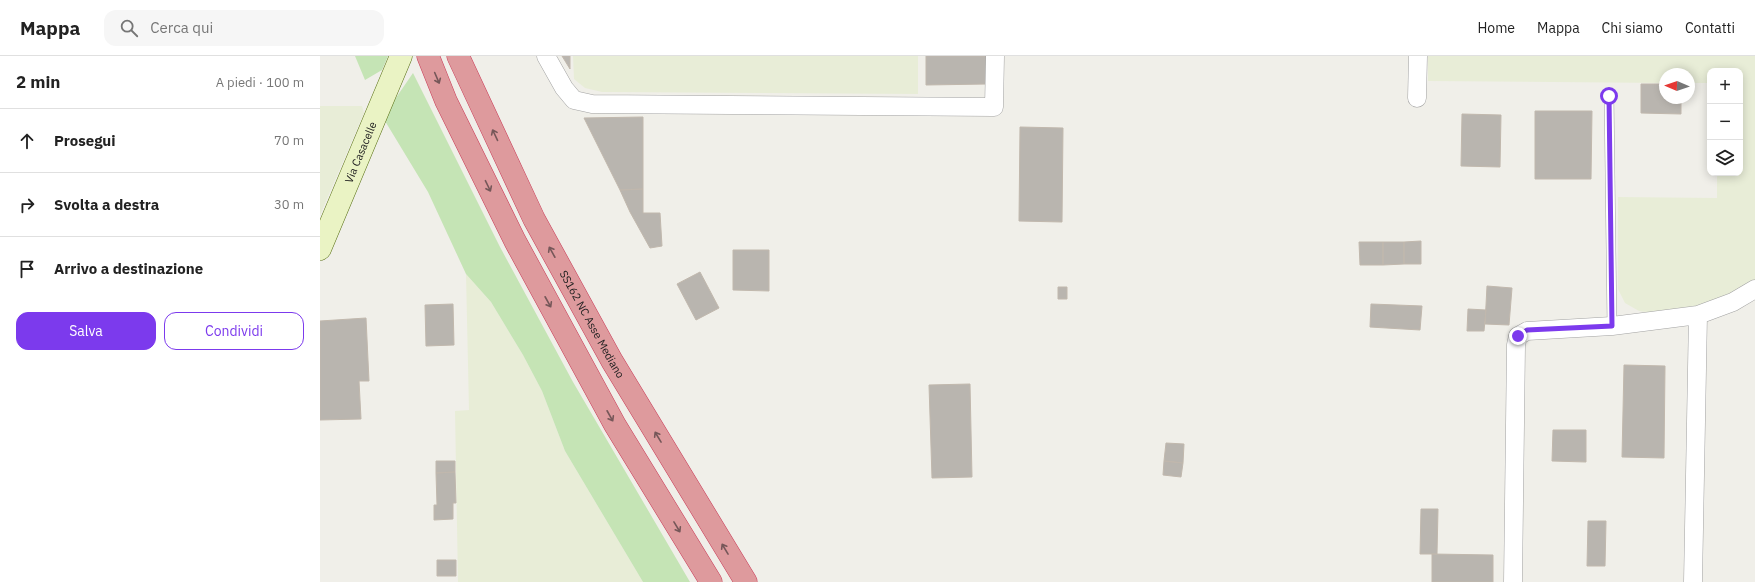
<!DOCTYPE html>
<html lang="it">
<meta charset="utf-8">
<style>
:root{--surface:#fff;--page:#f6f6f6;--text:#222;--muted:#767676;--line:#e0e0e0;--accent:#7c3aed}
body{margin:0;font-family:"IBM Plex Sans",sans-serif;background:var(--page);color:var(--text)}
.controls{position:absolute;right:12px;top:12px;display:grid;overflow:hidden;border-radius:8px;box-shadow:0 2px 10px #0003}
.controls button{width:36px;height:36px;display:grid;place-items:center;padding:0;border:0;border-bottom:1px solid var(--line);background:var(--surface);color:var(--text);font:20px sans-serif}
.compass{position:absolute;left:1339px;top:12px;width:36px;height:36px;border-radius:50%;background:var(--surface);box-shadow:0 2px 10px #0003;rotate:272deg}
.stop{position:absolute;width:12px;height:12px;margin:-9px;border:3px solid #7c3aed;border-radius:50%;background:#fff}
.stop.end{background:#7c3aed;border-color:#fff;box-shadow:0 1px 4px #0008}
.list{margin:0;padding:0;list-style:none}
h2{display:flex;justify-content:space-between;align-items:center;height:52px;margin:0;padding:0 16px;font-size:17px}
h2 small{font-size:13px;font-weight:400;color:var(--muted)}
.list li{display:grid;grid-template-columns:26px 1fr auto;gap:12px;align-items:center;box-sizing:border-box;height:64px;padding:0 16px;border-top:1px solid var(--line)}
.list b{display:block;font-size:15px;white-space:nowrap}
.list em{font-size:13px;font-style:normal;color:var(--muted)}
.actions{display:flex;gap:8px;padding:12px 16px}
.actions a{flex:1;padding:9px 0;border:1px solid var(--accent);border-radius:12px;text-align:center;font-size:14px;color:var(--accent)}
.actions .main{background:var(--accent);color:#fff}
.icon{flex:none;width:22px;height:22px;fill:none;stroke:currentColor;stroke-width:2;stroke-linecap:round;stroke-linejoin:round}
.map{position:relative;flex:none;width:1435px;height:526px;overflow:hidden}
header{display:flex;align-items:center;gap:24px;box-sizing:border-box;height:56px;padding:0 20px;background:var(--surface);border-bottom:1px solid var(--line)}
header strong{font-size:19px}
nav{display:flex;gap:22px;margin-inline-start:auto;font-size:14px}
.search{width:280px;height:36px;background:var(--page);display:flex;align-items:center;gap:10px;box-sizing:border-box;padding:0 14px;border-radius:12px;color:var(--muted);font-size:15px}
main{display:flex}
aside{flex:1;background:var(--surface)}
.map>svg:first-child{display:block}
.farmland{fill:#e8edd7}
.grass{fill:#c5e4b5}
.building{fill:#b9b5af;stroke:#c1b8ad}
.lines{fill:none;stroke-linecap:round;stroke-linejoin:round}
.lane-casing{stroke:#a2a2a2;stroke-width:10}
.street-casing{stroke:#a2a2a2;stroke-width:19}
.secondary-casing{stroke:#576f12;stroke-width:23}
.highway-casing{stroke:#c93c58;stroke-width:23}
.lane{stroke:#fff;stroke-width:9}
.street{stroke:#fff;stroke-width:18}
.secondary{stroke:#eaf3c4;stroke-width:22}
.highway{stroke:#de9a9d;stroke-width:22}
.oneway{stroke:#765759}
.route{stroke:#7c3aed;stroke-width:5}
.labels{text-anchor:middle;stroke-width:3;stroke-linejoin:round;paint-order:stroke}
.street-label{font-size:11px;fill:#212121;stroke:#fff}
</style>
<header>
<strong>Mappa</strong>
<div class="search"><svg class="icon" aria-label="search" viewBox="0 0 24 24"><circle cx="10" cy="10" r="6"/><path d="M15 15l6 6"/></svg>Cerca qui</div>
<nav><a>Home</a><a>Mappa</a><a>Chi siamo</a><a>Contatti</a></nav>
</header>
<main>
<aside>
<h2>2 min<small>A piedi · 100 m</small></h2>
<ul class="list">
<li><svg class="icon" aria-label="ahead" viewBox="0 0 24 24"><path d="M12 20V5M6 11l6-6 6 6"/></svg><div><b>Prosegui</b></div><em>70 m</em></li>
<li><svg class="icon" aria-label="right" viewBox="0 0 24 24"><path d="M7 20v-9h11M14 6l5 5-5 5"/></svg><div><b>Svolta a destra</b></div><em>30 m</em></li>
<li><svg class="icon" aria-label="arrive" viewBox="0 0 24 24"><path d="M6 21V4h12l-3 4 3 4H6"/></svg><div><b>Arrivo a destinazione</b></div></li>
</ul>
<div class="actions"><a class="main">Salva</a><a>Condividi</a></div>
</aside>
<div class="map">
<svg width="1435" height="526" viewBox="0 0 1435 526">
<rect width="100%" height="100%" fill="#f0efe9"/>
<!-- farmland -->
<path class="farmland" d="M253 0H598V38L282 36 265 32 254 23Z
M1108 0H1435V227L1410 240 1377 251 1334 257 1319 255 1305 247 1298 233V141L1397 142V117H1420V15H1390V27H1369V18H1345V27L1108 25Z
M0 50H42L44 57 0 159Z
M146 218 171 246 203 299 222 335 245 395 323 526H138L135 355 149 354Z"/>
<!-- grass -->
<path class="grass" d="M35 0H68L62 14 45 24Z
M93 17 180 191 253 326 370 526H323L245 395 222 335 203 299 171 246 146 218 108 136 65 65 71 49Z"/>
<!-- building -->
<path class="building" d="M242 0H250V13Z
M606 0H666L667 28 606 29Z
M1321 28H1345V42H1361V58L1321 57Z
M1215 55H1272L1271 123H1215Z
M1142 58 1181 59 1180 111 1141 110Z
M323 61V133L300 134 264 62Z
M700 71 743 72 742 166 699 165Z
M323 133V157H340L342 190 330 192 310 156 300 134Z
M1101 185V208H1084V186Z
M1039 186H1063V209H1040Z
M1063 186H1084V208L1063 209Z
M413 194H449V235L413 234Z
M380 216 399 252 376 264 357 228Z
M1167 230 1192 232 1189 269 1165 268Z
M738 231H747V243H738Z
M133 248 134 289 106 290 105 249Z
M1051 248 1102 250 1100 274 1050 271Z
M1148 253 1166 254 1164 275H1147Z
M46 262 49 325H39L41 363 0 364V265Z
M1304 309 1345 310 1344 402 1302 401Z
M650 328 652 421 612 422 609 329Z
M1233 374H1266V406L1232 405Z
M846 387 864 388 863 407 844 405Z
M116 405H135V416L116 417Z
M844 405 863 407 861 421 843 419Z
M135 416 136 447H133V463L114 464V449H117L116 417Z
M1101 453H1118L1117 498H1100Z
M1268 465H1286L1285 510H1267Z
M1112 498 1173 499V526H1112Z
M117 504H136V520H117Z"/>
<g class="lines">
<defs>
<path id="lane" d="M1289 40 1292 270"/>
<path id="street" d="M226 0 244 32 254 44 272 48 674 51 675 0
M1097 42 1098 0
M1193 526 1196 289 1198 280 1207 275 1292 270 1378 259 1413 246 1435 233
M1373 526 1378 259"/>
<g id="secondary">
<path id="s1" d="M0 193 81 0"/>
</g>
<g id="highway">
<path d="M108 0 126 45 195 185 295 369 391 526"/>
<path id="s2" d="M138 0 214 163 292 305 426 526"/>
</g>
</defs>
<!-- lane casing -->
<use href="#lane" class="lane-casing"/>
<!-- street casing -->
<use href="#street" class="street-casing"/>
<!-- secondary casing -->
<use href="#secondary" class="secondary-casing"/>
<!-- highway casing -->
<use href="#highway" class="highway-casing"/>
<!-- lane -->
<use href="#lane" class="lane"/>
<!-- street -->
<use href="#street" class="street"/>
<!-- secondary -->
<use href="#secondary" class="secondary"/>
<!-- highway -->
<use href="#highway" class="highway"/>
</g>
<!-- one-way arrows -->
<defs><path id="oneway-shaft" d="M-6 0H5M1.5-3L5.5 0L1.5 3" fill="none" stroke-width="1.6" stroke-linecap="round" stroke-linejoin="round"/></defs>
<g class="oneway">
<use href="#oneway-shaft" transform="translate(117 22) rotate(67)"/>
<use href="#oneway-shaft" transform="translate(175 79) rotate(-115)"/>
<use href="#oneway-shaft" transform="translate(168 130) rotate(64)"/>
<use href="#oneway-shaft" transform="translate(232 196) rotate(-119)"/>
<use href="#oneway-shaft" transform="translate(228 246) rotate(61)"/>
<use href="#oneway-shaft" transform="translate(290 360) rotate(61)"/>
<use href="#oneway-shaft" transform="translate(338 381) rotate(-121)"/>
<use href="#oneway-shaft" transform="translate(357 471) rotate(59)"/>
<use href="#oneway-shaft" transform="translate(405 493) rotate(-121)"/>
</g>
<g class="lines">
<!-- route -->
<path class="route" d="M1198 280 1207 274 1292 270 1289 40"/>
</g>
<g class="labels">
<!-- street labels -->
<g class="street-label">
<text dy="4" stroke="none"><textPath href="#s1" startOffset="105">Via Casacelle</textPath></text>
<text dy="4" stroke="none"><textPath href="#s2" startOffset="300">SS162 NC Asse Mediano</textPath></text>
</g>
</g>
</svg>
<div class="controls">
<button>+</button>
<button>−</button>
<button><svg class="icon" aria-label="layers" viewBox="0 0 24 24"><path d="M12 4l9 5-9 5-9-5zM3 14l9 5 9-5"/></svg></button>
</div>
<svg class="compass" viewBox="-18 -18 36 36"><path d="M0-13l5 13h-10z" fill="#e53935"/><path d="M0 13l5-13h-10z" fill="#767676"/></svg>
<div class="stop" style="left:1289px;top:40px"></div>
<div class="stop end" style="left:1198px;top:280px"></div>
</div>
</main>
